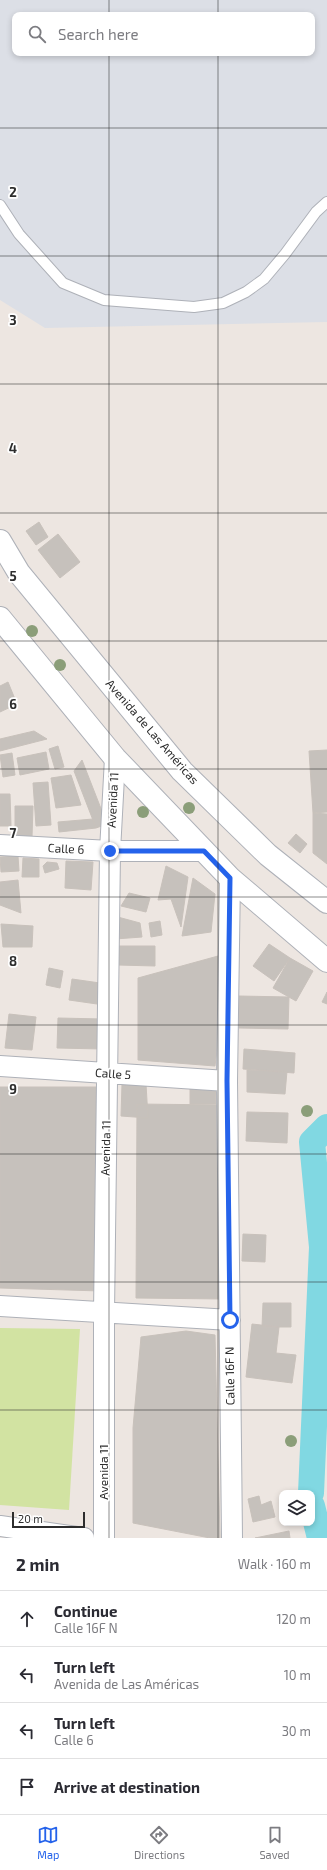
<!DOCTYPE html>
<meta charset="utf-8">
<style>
:root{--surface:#fff;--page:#f7f7f7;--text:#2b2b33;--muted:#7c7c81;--line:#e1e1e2;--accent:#2563eb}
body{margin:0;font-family:"Exo 2",sans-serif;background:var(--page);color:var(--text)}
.controls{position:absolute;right:12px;bottom:12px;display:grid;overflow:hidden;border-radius:8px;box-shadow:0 2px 6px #0003}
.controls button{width:36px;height:36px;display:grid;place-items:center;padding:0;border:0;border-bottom:1px solid var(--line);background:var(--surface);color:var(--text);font:20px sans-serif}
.scale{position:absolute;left:12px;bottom:10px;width:73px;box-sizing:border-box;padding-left:4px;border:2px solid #2d2d2d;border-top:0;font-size:11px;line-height:14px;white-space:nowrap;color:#2d2d2d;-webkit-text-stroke:3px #fff;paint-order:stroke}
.stop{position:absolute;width:12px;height:12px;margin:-9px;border:3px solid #2563eb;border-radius:50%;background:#fff}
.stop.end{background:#2563eb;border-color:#fff;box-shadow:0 1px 4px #0008}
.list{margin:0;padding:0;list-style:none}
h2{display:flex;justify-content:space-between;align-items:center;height:52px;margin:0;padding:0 16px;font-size:17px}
h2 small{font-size:13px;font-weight:400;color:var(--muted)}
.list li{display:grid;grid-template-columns:26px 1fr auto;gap:12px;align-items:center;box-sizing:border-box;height:56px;padding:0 16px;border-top:1px solid var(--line)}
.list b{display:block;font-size:15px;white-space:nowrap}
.list p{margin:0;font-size:13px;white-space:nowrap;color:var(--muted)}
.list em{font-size:13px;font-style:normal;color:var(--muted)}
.icon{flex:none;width:22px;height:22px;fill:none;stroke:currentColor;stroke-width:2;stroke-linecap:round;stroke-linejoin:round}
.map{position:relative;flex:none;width:327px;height:1538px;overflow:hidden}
.search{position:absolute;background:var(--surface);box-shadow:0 2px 6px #0003;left:12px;right:12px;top:12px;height:44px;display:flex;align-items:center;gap:10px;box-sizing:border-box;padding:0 14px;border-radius:8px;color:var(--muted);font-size:15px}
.sheet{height:276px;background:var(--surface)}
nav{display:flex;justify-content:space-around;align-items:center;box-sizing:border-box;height:56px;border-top:1px solid var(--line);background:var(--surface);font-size:11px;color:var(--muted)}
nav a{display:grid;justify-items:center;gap:2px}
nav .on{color:var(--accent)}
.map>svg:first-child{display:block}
.airport{fill:#dcdfe6;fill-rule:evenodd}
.pitch{fill:#d2e3a2}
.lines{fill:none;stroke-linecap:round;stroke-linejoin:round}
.canal{stroke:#81d8e2;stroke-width:26}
.building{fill:#c6c1bc;stroke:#c8c1bb}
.service-casing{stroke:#aeb1b8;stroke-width:12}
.minor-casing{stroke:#aeb1b8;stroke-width:22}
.secondary-casing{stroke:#aeb1b8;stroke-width:24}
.service{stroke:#fff;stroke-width:10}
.minor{stroke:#fff;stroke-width:20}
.secondary{stroke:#fff;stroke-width:22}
.tree{fill:#8b9e79}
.route{stroke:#2563eb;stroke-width:5}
.grid{fill:none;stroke:#2d2d2d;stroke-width:1;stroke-opacity:0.55}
.labels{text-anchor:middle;stroke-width:3.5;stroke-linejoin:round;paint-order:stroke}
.street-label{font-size:12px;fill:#2d2d2d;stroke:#fff}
.grid-label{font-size:13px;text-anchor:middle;font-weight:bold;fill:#2d2d2d;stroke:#fff;stroke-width:3.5;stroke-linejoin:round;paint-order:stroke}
</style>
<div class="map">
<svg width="327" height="1538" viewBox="0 0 327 1538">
<rect width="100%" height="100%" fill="#ede6e1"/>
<!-- airport -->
<path class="airport" d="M0 0H327V322L45 328 0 300ZM15 15H312V53H15Z"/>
<!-- pitch -->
<path class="pitch" d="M0 1328 80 1329 69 1510 0 1505Z"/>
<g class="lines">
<!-- canal -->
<path class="canal" d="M311 1493 322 1247 312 1142 327 1127
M312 1506 320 1538"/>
</g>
<!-- building -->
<path class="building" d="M39 522 48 537 36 545 26 531Z
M58 534 80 562 60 578 38 550Z
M8 682 17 704 0 712V686Z
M34 731 47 739 0 751V739Z
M58 746 64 767 55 769 49 749Z
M327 750V812L313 813 309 751Z
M46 752 49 769 20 775 17 758Z
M12 753 15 775 3 777 0 755Z
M82 760 107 824 96 828 74 771Z
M71 775 81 805 56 808 51 778Z
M48 782 51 825 36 826 33 783Z
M0 794H10L11 826H0Z
M15 806H33L32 837 15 836Z
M313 813 327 814V864L313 853Z
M93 819 96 828 59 832 58 822Z
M296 834 307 844 300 853 288 843Z
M18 856 19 871 1 872 0 857Z
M23 858 39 859V877H22Z
M66 861 93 862 91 890 65 888Z
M47 862 57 863 59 869 45 873 43 866Z
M166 866 188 877 181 927 171 899 158 900Z
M193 878 215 894 211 932 182 936Z
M18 880 21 913 0 905V882Z
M129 893 150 898 146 912 121 906Z
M114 916 140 923 142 937 115 939Z
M160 921 162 935 151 937 149 923Z
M1 924 33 926 32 947H3Z
M269 944 290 958 274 981 253 966Z
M118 946H155V966L118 965Z
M229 953 215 1066 138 1060V978Z
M290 958 313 971 296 1001 273 988Z
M49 968 63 971 60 988 46 985Z
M72 979 100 983 97 1004 69 1000Z
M327 992V1004L322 1002Z
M239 996 289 997 288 1029 239 1028Z
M9 1014 36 1017 32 1050 5 1048Z
M58 1018 102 1019V1049L57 1048Z
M244 1049 295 1053 294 1073 243 1069Z
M247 1070 287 1071 285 1094 247 1092Z
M190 1082H215L216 1104H190Z
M122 1084H146L148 1118 121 1116Z
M0 1087H97L101 1291 0 1288Z
M137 1104 224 1105V1299L136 1298Z
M247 1112 288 1113 287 1143 246 1141Z
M243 1234 266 1235 265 1262 242 1261Z
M263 1303H291V1327H262Z
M252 1324 279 1327 276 1353 296 1355 292 1383 246 1377Z
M186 1331 215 1335 220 1538H210L133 1523V1428L141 1337Z
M259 1496 261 1505 271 1501 275 1517 253 1522 248 1499Z
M289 1531 290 1538H255Z"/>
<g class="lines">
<defs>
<path id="service" d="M0 205 19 234 63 283 104 300 194 307 223 303 246 292 264 279 285 254 316 212 327 202"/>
<path id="minor" d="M0 845 110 851H204
M230 878 227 1081 232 1538
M0 1066 227 1081
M0 1306 230 1320
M0 1526 84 1538
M104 1538V1313L110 851 115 758"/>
<path id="secondary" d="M0 541 19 573 182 771 268 855 327 902
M0 618 115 758 230 878 327 961"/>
</defs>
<!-- service casing -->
<use href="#service" class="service-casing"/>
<!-- minor casing -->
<use href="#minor" class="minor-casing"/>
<!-- secondary casing -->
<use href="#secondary" class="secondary-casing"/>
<!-- service -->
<use href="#service" class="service"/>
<!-- minor -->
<use href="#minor" class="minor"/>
<!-- secondary -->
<use href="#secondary" class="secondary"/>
</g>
<!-- trees -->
<g class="tree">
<circle cx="32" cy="631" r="6"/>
<circle cx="60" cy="665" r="6"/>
<circle cx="189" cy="808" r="6"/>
<circle cx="143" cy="812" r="6"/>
<circle cx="307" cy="1111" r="6"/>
<circle cx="291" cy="1441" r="6"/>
</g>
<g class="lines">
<!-- route -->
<path class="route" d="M110 851H204L230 878 227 1081 230 1320"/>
</g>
<!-- grid -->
<path class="grid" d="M109 0V15M218 0V15M109 53V1538M218 53V1538M0 128H327M0 256H327M0 384H327M0 513H327M0 641H327M0 769H327M0 897H327M0 1025H327M0 1154H327M0 1282H327M0 1410H327"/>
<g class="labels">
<!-- street labels -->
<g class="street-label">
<text transform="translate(152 732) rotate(49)" y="4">Avenida de Las Américas</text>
<text transform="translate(113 800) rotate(-87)" y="4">Avenida 11</text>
<text transform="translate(66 849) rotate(3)" y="4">Calle 6</text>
<text transform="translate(113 1074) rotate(4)" y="4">Calle 5</text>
<text transform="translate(106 1148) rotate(-89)" y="4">Avenida 11</text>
<text transform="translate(230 1376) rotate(-91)" y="4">Calle 16F N</text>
<text transform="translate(104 1472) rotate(-90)" y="4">Avenida 11</text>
</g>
</g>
<g class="grid-label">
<text x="13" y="197">2</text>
<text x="13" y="325">3</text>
<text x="13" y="453">4</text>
<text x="13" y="581">5</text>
<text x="13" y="709">6</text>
<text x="13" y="838">7</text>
<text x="13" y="966">8</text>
<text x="13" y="1094">9</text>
</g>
</svg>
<div class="controls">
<button><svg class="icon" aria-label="layers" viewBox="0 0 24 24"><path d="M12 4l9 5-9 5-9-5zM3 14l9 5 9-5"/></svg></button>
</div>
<div class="scale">20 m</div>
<div class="stop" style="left:230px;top:1320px"></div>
<div class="stop end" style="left:110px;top:851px"></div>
<div class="search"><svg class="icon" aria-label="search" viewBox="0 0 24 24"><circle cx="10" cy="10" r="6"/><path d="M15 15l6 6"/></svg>Search here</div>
</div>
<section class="sheet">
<h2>2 min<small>Walk · 160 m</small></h2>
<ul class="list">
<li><svg class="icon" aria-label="ahead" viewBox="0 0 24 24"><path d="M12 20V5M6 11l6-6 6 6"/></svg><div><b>Continue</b><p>Calle 16F N</p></div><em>120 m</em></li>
<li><svg class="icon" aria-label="left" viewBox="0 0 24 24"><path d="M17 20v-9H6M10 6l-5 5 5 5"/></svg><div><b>Turn left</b><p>Avenida de Las Américas</p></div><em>10 m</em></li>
<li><svg class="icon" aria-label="left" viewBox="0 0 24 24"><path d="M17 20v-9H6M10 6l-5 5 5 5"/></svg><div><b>Turn left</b><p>Calle 6</p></div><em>30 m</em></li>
<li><svg class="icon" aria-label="arrive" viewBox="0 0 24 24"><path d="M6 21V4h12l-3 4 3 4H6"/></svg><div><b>Arrive at destination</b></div></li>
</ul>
</section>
<nav>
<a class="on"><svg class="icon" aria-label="map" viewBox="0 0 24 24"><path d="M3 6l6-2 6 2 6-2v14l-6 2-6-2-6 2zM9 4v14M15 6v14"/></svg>Map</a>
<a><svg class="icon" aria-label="directions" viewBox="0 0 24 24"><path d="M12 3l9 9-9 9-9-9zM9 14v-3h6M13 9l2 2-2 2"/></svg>Directions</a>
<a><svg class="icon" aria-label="saved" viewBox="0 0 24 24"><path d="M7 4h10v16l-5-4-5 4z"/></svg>Saved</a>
</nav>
